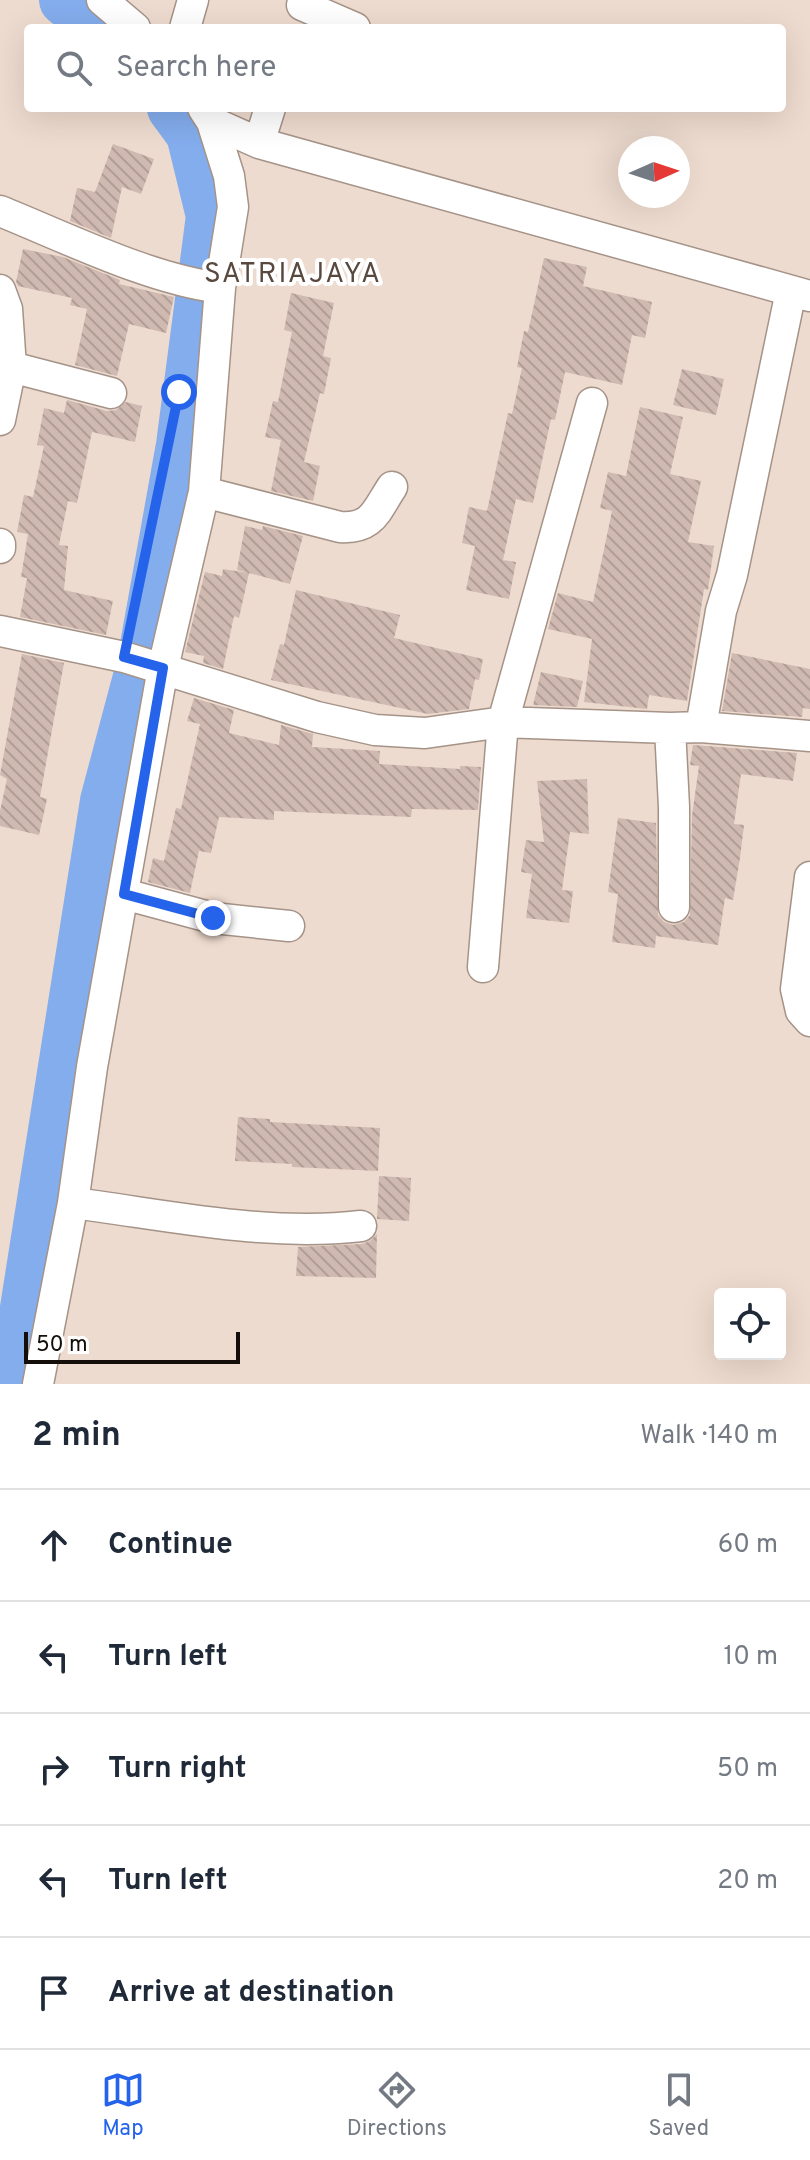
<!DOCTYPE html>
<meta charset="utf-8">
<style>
:root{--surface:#fff;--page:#f6f6f7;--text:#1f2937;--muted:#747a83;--line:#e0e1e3;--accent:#2563eb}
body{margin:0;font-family:Overpass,sans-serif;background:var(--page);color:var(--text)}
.controls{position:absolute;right:24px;bottom:24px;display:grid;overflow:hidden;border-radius:8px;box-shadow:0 8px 32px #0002}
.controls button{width:72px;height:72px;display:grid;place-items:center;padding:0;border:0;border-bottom:2px solid var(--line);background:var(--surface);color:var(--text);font:40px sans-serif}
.compass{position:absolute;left:618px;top:136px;width:72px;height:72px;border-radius:50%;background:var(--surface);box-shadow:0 8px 32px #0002;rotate:87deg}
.scale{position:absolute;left:24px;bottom:20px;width:216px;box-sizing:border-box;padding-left:8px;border:4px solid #140e0a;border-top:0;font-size:22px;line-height:28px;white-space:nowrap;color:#140e0a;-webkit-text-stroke:6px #fff;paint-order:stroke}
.stop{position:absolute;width:24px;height:24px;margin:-18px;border:6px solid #2563eb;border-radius:50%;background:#fff}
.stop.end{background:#2563eb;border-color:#fff;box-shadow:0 2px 8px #0008}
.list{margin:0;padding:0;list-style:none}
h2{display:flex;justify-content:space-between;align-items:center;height:104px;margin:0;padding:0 32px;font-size:34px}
h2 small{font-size:26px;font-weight:400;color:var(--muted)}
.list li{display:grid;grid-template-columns:52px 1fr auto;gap:24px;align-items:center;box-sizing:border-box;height:112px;padding:0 32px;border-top:2px solid var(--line)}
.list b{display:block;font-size:30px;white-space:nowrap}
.list em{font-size:26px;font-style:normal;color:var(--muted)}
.icon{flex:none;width:44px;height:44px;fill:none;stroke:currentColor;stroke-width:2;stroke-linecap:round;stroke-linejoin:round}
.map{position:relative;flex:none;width:810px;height:1384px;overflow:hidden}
.search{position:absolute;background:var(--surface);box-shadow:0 8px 32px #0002;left:24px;right:24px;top:24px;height:88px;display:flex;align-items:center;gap:20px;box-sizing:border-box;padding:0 28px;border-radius:8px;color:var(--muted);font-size:30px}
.sheet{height:664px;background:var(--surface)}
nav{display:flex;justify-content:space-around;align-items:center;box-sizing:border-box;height:112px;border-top:2px solid var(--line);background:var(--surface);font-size:22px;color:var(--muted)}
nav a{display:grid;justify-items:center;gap:4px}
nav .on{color:var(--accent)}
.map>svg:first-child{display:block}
.grass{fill:url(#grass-dots)}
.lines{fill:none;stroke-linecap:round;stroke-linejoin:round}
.river{stroke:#84aded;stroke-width:52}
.building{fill:url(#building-back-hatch)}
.minor-casing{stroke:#a59388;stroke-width:33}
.path{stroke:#8c7f76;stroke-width:5;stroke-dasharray:2 6;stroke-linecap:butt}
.minor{stroke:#fff;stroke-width:30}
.route{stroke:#2563eb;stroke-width:10}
.labels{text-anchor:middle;stroke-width:8;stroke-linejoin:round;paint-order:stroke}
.quarter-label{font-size:28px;letter-spacing:2px;fill:#58483e;stroke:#fff}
</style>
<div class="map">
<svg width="810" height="1384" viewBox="0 0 810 1384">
<defs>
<pattern id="grass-dots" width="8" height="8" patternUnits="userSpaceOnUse" patternTransform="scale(2)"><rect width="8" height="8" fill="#abd3aa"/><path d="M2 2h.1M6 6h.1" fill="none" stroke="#92b491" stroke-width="1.8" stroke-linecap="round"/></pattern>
<pattern id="building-back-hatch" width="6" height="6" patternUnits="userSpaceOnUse" patternTransform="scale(2)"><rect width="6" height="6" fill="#cfb9b1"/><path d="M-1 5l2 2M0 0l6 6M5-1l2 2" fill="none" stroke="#b19e97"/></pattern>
</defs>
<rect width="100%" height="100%" fill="#eedbcf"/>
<!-- grass -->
<path class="grass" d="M65 0H102L134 28H98Z
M173 108H203L229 176 204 492 38 1384H13L34 1267 106 801 143 662 182 445 195 348 212 216 192 135Z"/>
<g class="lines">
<!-- river -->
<path class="river" d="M65 0 98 28
M14 1384 106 801 143 662 182 445 212 216 192 134 173 108"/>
</g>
<!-- building -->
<path class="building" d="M113 144 154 159 141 194 122 187 111 238 70 221 77 188 95 192Z
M23 249 63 257 120 280 119 284 174 297 166 333 129 324 117 376 75 365 87 309 70 305 72 298 18 286 16 282Z
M544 258 587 267 583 286 652 302 645 338 632 335 622 385 565 372 555 420 551 419 533 503 516 499 503 560 516 562 509 599 466 590 475 546 462 543 469 507 487 511 508 413 512 414 522 368 517 367 524 331 528 332Z
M291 293 334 303 323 356 331 358 324 394 320 393 304 462 320 466 313 501 271 491 281 440 265 437 273 401 278 402 292 332 284 330Z
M682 369 724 379 716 415 673 405Z
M67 400 107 411 116 410 126 402 142 406 135 442 92 432 77 503 68 501 59 545 68 546 64 590 113 601 106 635 20 617 27 578 21 577 28 534 17 532 24 495 33 497 44 446 37 445 44 408 64 413Z
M640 407 683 417 670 474 701 481 688 542 714 546 708 590 704 589 687 701 649 695 647 709 584 702 592 639 548 629 558 593 593 602 612 511 600 508 608 472 626 476Z
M245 526 262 530 263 526 303 536 290 584 249 573 239 618 234 616 223 669 203 663 204 656 185 652 205 572 222 576 223 569 249 573 237 570Z
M296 590 400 615 394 638 483 659 479 680 475 679 469 709 428 714 271 680 280 644 284 645Z
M732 653 810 669V709L803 708 802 717 722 711Z
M22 654 64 663 40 797 47 799 39 835 0 826V811L7 779 0 775Z
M541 672 583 681 577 707 533 705Z
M194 698 234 710 229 733 279 745 281 725 313 734 312 747 380 751 379 764 460 769V766L481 767 478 810 412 809 411 817 274 811V820L219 817 211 853 199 851 190 893 148 882 153 858 164 861 176 808 181 809 200 724 187 721Z
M693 745 797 753 793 781 741 774 734 824 744 825 740 858 733 900 725 898 718 945 656 936 655 948 612 942 618 894 608 892 618 818 656 823 658 915 664 922 673 925 684 922 690 915 692 815 699 766 690 765Z
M587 779 589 834 570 832 562 890 573 891 569 923 526 918 532 874 521 872 526 840 544 842 537 781Z
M238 1117 270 1119V1122L380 1128 378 1171 292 1167V1164L235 1161Z
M379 1176 411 1178 409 1221 377 1219Z
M377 1234 376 1278 296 1276 298 1247 362 1244 370 1241Z"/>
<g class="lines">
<defs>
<path id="minor" d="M102 0 135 28
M302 5 355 28
M185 28 193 0
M212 122 259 143 810 296
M259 143 270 108
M0 211C67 238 149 279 220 288
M0 290 7 309 11 367 0 420
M11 367 111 393
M204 492 340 527C373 529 376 511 392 487
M0 544V548
M0 631 124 657 317 717 375 730 425 733 503 722 670 728 701 727 810 736
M701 727 721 611 732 575 791 291
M670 728 674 807V907
M810 877 796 989 801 1011 810 1021
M124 894 213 918 289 926
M483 967 503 722 592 403
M73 1203C167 1215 266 1237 361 1226
M38 1384 73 1203 92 1067 163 668 204 492 220 288 233 207 229 176 212 122 203 108"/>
</defs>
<!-- minor casing -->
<use href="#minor" class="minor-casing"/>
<!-- path -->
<path class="path" d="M130 629 181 380"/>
<!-- minor -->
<use href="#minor" class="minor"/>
</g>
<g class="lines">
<!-- route -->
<path class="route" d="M179 392 124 657 163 668 124 894 213 918"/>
</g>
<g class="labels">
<!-- quarter labels -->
<g class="quarter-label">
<text x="293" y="282">SATRIAJAYA</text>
</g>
</g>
</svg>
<div class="controls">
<button><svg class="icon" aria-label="locate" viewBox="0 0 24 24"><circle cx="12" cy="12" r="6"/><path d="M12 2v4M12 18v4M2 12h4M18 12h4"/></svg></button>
</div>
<svg class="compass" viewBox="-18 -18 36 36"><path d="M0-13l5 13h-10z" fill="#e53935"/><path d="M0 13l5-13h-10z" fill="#747a83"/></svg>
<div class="scale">50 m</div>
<div class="stop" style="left:179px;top:392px"></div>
<div class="stop end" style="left:213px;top:918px"></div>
<div class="search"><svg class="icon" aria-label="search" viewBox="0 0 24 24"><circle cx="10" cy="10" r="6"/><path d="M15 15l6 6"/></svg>Search here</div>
</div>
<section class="sheet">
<h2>2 min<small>Walk · 140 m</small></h2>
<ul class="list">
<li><svg class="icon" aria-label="ahead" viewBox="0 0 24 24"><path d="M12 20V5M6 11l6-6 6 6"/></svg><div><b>Continue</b></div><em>60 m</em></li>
<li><svg class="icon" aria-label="left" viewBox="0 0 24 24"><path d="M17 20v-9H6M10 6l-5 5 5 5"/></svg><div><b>Turn left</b></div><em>10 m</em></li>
<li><svg class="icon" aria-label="right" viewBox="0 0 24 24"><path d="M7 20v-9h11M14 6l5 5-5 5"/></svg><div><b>Turn right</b></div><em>50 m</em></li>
<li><svg class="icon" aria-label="left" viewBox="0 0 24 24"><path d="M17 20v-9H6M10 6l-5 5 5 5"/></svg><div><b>Turn left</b></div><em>20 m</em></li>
<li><svg class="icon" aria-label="arrive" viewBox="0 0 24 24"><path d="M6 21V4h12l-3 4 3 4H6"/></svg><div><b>Arrive at destination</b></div></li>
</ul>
</section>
<nav>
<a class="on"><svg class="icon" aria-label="map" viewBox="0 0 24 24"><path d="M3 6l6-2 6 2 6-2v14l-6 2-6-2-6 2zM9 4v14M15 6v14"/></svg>Map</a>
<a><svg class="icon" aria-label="directions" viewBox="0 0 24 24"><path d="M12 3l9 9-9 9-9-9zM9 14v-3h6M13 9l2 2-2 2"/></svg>Directions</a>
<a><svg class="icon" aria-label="saved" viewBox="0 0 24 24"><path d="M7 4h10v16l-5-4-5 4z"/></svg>Saved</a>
</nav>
